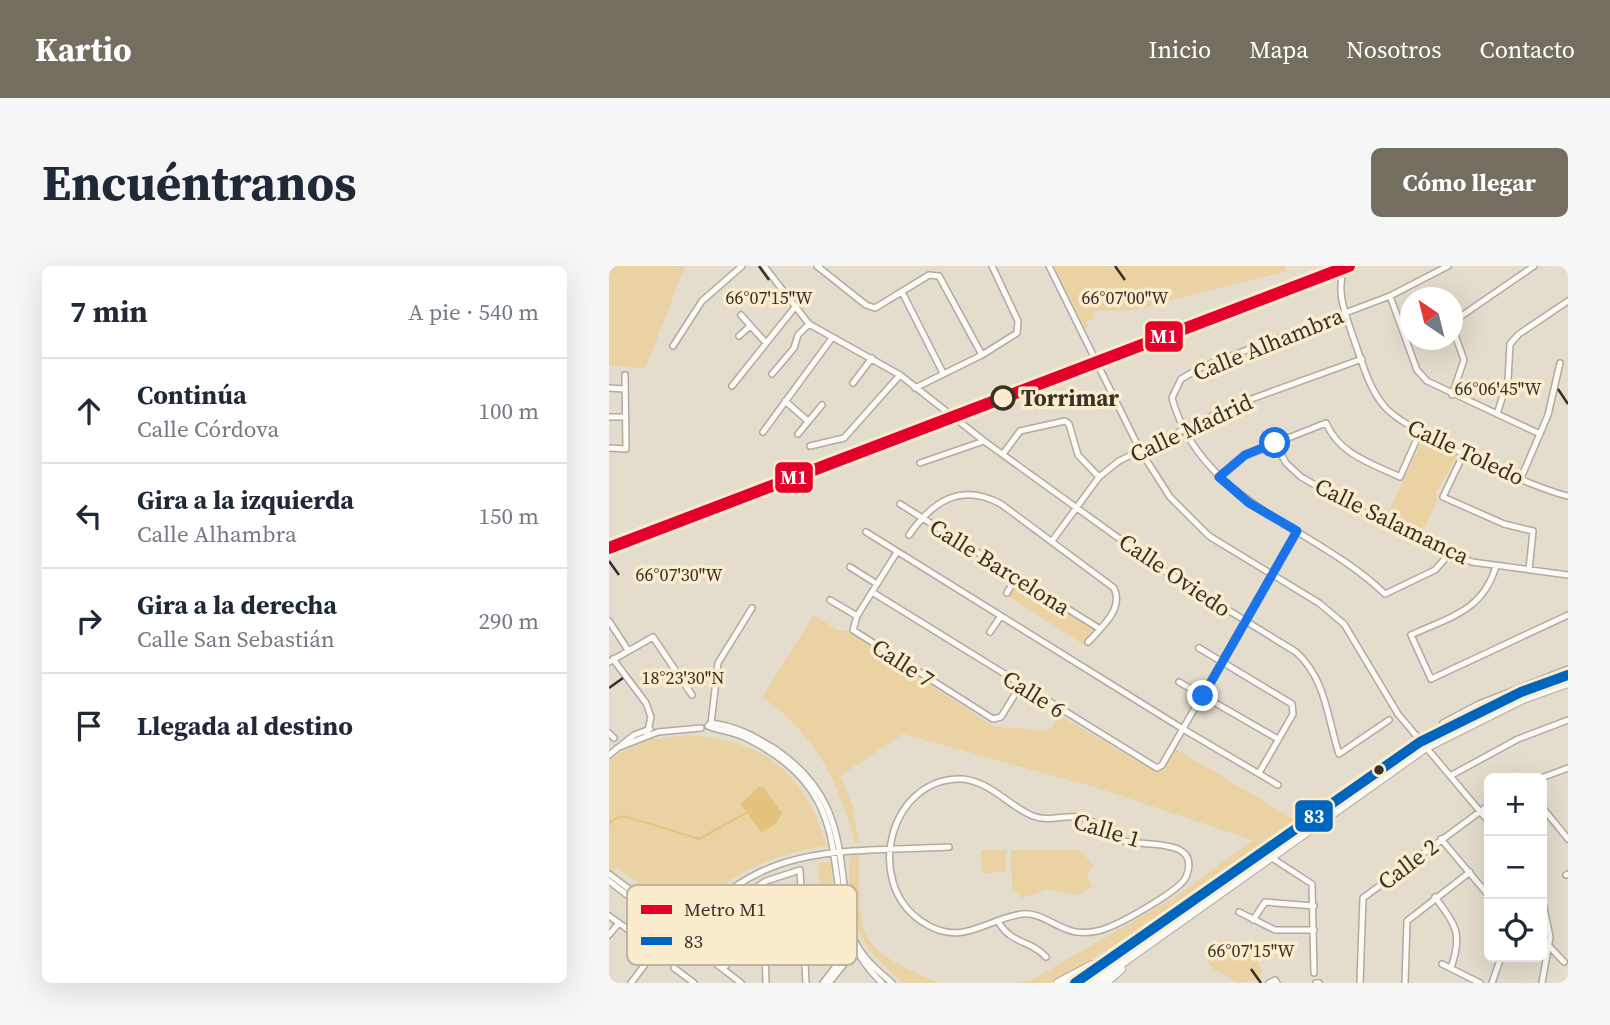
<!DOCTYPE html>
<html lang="es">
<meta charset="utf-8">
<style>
:root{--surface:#fff;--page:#f6f6f7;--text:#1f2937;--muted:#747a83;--line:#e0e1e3;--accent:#746e60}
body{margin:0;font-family:"Source Serif 4",serif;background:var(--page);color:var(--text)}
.controls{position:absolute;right:21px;bottom:21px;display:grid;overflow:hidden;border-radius:10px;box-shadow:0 7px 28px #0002}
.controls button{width:63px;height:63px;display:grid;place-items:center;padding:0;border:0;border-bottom:2px solid var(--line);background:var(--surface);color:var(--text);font:35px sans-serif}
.compass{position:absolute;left:791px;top:21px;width:63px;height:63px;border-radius:50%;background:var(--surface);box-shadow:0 7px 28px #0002;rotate:325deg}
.stop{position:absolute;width:21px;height:21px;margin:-16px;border:5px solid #1a73e8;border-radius:50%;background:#fff}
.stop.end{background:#1a73e8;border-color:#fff;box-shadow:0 2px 7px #0008}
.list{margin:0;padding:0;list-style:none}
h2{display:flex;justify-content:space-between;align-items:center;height:91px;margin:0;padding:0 28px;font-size:30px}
h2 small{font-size:23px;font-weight:400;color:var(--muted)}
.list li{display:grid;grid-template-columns:46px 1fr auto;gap:21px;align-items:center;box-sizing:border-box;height:105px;padding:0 28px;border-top:2px solid var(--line)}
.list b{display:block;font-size:26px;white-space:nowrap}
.list p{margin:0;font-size:23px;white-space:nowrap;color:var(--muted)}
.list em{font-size:23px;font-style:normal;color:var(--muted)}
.icon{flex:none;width:38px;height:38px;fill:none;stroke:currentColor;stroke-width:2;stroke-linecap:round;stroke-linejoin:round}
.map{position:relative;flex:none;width:959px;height:717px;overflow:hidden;border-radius:10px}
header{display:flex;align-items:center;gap:42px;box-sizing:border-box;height:98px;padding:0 35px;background:var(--accent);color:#fff}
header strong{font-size:33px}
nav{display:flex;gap:38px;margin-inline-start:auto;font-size:24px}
.intro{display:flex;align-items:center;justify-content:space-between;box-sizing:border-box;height:168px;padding:0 42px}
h1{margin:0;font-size:49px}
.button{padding:18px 32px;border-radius:10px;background:var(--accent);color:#fff;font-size:24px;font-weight:700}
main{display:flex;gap:42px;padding:0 42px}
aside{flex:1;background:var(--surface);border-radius:10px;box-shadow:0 7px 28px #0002}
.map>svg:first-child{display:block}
.green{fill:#ead2a2}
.water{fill:#e3c37e}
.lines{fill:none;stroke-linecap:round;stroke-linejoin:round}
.stream{stroke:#e3c37e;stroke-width:2}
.minor-casing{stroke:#b1ab9f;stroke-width:8}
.highway-casing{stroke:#b1ab9f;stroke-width:10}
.minor{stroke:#fbfaf7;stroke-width:5}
.highway{stroke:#fbfaf7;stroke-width:8}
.bus-1-casing{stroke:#fbecce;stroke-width:16}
.bus-1{stroke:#0065bd;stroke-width:10}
.metro-1-casing{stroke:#fbecce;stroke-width:18}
.metro-1{stroke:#e4002b;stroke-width:12}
.route{stroke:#1a73e8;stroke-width:9}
.ticks{fill:none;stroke:#383226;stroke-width:2.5}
.stop-dot{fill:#fbecce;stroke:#383226;stroke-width:3.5}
.bus-dot{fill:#383226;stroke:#fbecce;stroke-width:2.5}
.labels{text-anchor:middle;stroke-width:7;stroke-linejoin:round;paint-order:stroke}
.street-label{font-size:23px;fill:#383226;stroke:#fbecce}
.stop-label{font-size:23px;font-weight:bold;fill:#383226;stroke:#fbecce;text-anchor:start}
.key{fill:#fbecce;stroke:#c0b49c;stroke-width:2}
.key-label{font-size:19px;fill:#383226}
.ticks-label{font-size:18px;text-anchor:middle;fill:#383226;stroke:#fbecce;stroke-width:7;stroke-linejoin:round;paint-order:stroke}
.line-badge{stroke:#fbecce;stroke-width:2.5}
.badge-label{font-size:19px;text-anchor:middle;font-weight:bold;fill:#fff}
</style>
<header>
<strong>Kartio</strong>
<nav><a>Inicio</a><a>Mapa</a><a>Nosotros</a><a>Contacto</a></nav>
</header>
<div class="intro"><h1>Encuéntranos</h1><a class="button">Cómo llegar</a></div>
<main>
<aside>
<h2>7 min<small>A pie · 540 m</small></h2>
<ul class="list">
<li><svg class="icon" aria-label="ahead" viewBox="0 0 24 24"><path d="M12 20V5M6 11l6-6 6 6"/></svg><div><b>Continúa</b><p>Calle Córdova</p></div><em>100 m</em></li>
<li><svg class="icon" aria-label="left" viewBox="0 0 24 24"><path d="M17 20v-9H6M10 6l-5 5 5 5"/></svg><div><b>Gira a la izquierda</b><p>Calle Alhambra</p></div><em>150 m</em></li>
<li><svg class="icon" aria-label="right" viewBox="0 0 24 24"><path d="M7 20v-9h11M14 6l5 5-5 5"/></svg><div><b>Gira a la derecha</b><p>Calle San Sebastián</p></div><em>290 m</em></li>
<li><svg class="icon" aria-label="arrive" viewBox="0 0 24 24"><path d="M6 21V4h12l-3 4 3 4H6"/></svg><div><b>Llegada al destino</b></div></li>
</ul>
</aside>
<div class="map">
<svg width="959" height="717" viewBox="0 0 959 717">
<rect width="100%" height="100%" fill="#e4dccc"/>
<!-- green -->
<path class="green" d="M0 0H76L36 103 0 99Z
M445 0H675L678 5 523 44 483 45 486 52 477 56 480 61 476 63Z
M814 173 848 190 827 227 828 235 812 269 776 253Z
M409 314 484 362 474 378 399 330Z
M205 349 226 363 240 366 384 460 438 465 444 460 448 448 547 506 555 502 567 483 686 554 505 680 440 717H410L423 714 566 631 644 574 492 523 294 468 231 510 243 539 250 577H246C228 513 208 470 153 431Z
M77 469C154 472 196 508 218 580 160 589 116 608 77 653L8 601 0 611V492L39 474Z
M372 584H397V606L373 607Z
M402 584H471L484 599 478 610 483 621 467 629 438 623 413 632 403 623Z
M244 588H250C252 678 244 678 329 717H295C246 678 240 654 240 593Z
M221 596 234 676 225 689 216 680 209 597Z
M618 674 647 691 653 705 649 714 630 717 603 702 597 691C599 680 606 673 618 674Z"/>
<!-- water -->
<path class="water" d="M150 521H154L173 547 167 558 152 566 131 538Z"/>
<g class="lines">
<!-- stream -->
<path class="stream" d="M32 555 90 573 137 547
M0 558C10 547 17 550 30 555"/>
<defs>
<path id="minor" d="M155 0 200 58 291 109 375 175 551 302 687 386C717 413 718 451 730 488L780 454
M208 0 257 39 266 42 320 9 330 10 373 89
M440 0 531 184 561 231 600 270 710 337 735 358 789 448 880 556
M839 0 781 30 593 101 572 113 563 132C592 238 706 260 776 328L826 304 841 287
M734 5C728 29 736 46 743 68 752 92 759 122 776 141 796 165 926 223 959 230
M293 26 334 107
M781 30 808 104 818 115 931 168
M132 49 157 77
M130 70 141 60
M64 80 93 35 133 0
M163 108 185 82 189 69 200 58
M244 117 263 92
M123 120 186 41
M0 122 15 123
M306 122 373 89 408 67 409 55 383 0
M843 129 855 94 844 63 845 55 925 0
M176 135 199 155
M888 148 899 114 901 78 910 68 959 35
M0 151H16
M154 166 223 72
M189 168 213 139
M666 177 677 197 692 211 754 246 841 287 863 296 959 309
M201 180 235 172 291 109
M0 182 17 183 16 109
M855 187 834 231 895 258 924 265 920 304
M394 188 411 165 456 155 460 158 469 189 490 211
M311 197 375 175
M609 211 636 189 717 157C731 189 762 197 791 211L811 166
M912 212 939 149 951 97
M291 238 491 363
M257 266 574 463 669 519
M300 269C323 236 351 216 392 238L505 322C515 343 492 362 479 376
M443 275 490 211 510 195 623 140 753 93
M288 286 248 350 244 364 384 453 392 451 411 420
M887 300C874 345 841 351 802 369L822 413 959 349
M241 301 268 318
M263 326 548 502 553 499 688 265
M398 327 407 311
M221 334 248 350
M0 355 19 384
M381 366 392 350
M590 382 683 438 684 448 650 507
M4 393 37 437 42 451 38 469
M0 396 44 371 83 429
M570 416 669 473
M102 457C127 460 145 470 166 483 219 519 229 559 235 620 237 638 238 657 245 673 252 691 269 705 283 717
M102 457 99 460C111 465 123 465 135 471 274 537 190 638 273 717
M834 457 870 438 959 403
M102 458 109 397 143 342
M0 467 5 472
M8 482 49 466 92 462
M0 489 25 469 41 463
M841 510 909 473 959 454
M932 512 959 502
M354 513C384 517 398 539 424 550 440 556 454 549 471 551 487 554 497 567 512 574 530 582 594 569 577 611 572 624 514 656 498 662 489 666 478 667 467 666 448 663 433 646 413 648 376 653 352 683 312 655 254 615 281 510 354 513Z
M933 541 959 573
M832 573 880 630
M663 592 703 618 705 707
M0 608 87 673 101 693
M957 609 959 608
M0 615 132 717
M154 617 157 717
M826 631C847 660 854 667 842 702
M933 632 941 671 933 717
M630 646 666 664H705
M0 650 24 667
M644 654 656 636 705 640
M390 657C404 679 422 674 437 691
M0 669 10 657
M27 670 60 695
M73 671C151 574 227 587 340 581
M119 674 195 671
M941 681 955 696
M833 698 871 717
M65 702 85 717
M114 703 119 697 117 641 157 615 191 604 197 717
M22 717 46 685
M214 717 244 678
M220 717 247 683
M660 717 666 714 668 717
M707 717H710
M751 717 754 632 880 539
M796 717 798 655 861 606
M883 717 892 691"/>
<path id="highway" d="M449 717 483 699
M466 717 811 476 912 426 959 409
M485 717 816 482 914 433 959 417
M496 717 512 703"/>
</defs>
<!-- minor casing -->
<use href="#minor" class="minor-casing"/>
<!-- highway casing -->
<use href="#highway" class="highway-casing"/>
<!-- minor -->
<use href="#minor" class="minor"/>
<!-- highway -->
<use href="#highway" class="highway"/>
<defs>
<path id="bus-1" d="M466 717 811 476 912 426 959 409"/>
</defs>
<!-- bus-1 casing -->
<use href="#bus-1" class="bus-1-casing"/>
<!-- bus-1 -->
<use href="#bus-1" class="bus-1"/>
<defs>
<path id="metro-1" d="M0 282 740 0"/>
</defs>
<!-- metro-1 casing -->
<use href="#metro-1" class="metro-1-casing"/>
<!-- metro-1 -->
<use href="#metro-1" class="metro-1"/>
</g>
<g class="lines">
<!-- route -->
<path class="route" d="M594 430 688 265 640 237 610 211 636 189 666 177"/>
</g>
<!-- ticks -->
<path class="ticks" d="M150 0 160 14M506 0 516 14M949 123 959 138M0 295 10 309M0 422 14 412M642 703 652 717"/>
<!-- markers -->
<circle class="stop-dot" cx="394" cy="132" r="11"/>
<circle class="bus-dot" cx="770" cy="504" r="6"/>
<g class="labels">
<!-- street labels -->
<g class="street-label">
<text transform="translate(659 78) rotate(-22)" y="8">Calle Alhambra</text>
<text transform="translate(582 162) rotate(-25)" y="8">Calle Madrid</text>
<text transform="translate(857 186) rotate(25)" y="8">Calle Toledo</text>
<text transform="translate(783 255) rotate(26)" y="8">Calle Salamanca</text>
<text transform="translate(391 301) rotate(32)" y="8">Calle Barcelona</text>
<text transform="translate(566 309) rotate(34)" y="8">Calle Oviedo</text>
<text transform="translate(294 397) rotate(33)" y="8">Calle 7</text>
<text transform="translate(425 428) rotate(32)" y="8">Calle 6</text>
<text transform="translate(498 564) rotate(17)" y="8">Calle 1</text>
<text transform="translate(799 598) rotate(-37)" y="8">Calle 2</text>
</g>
<!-- stop labels -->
<g class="stop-label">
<text x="412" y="140">Torrimar</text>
</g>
</g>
<!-- legend -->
<rect x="18" y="619" width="230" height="80" rx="10" class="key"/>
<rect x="32" y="639" width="31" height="9" fill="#e4002b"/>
<rect x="32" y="671" width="31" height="8" fill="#0065bd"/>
<g class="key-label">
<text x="75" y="650">Metro M1</text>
<text x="75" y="682">83</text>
</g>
<g class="ticks-label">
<text x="160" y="38">66°07'15"W</text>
<text x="516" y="38">66°07'00"W</text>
<text x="889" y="129">66°06'45"W</text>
<text x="70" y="315">66°07'30"W</text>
<text x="74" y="418">18°23'30"N</text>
<text x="642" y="691">66°07'15"W</text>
</g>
<g class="line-badge">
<rect x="535" y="54" width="40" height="33" rx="7" fill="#e4002b"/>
<rect x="165" y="195" width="40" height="33" rx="7" fill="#e4002b"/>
<rect x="685" y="533" width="40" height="34" rx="7" fill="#0065bd"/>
</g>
<g class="badge-label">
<text x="555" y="77">M1</text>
<text x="185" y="218">M1</text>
<text x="705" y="557">83</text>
</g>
</svg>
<div class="controls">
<button>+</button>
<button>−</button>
<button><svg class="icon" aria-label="locate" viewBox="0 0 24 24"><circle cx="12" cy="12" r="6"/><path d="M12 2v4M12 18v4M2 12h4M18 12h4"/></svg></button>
</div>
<svg class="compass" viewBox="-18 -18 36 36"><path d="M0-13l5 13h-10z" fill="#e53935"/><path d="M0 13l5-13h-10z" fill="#747a83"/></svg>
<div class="stop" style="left:666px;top:177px"></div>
<div class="stop end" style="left:594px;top:430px"></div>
</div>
</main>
